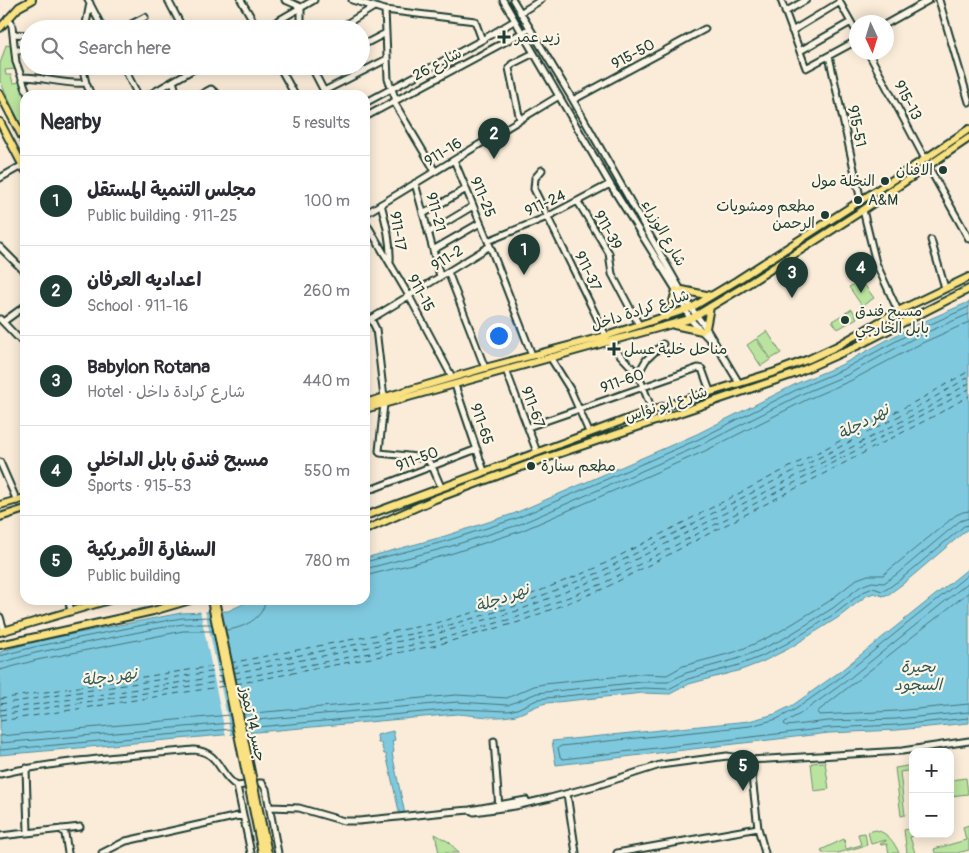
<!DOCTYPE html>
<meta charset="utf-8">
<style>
:root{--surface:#fff;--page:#f7f7f7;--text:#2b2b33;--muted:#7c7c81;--line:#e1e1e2;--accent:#1f3d34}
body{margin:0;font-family:Pangolin,"Playpen Sans Arabic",sans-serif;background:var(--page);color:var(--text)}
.controls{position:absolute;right:15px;bottom:15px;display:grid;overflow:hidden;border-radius:10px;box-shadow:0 2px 12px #0003}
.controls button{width:45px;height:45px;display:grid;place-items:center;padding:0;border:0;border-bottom:1px solid var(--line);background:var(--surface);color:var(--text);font:25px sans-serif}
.compass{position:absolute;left:849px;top:15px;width:45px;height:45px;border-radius:50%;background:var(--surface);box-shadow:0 2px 12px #0003;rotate:176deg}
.you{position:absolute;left:498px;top:335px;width:18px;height:18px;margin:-12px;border:4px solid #fff;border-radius:50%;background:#1a73e8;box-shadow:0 0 0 8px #1a73e833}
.badge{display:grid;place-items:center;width:32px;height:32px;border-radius:50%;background:var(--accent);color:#fff;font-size:16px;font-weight:700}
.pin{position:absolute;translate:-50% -41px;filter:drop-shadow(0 1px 2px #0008)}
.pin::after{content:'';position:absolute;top:26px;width:18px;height:15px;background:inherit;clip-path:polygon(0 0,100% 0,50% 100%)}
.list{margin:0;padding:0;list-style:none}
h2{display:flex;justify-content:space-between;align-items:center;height:65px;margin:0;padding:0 20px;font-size:21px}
h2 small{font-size:16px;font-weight:400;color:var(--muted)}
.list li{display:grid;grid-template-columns:32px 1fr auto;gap:15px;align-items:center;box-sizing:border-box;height:90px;padding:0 20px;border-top:1px solid var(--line)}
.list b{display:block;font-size:19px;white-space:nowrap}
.list p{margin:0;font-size:16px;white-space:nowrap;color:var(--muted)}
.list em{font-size:16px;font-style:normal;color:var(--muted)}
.icon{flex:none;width:28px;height:28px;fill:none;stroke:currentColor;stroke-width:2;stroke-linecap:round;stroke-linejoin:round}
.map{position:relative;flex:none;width:969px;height:853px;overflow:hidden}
.search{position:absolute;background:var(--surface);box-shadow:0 2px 12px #0003;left:20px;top:20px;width:350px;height:55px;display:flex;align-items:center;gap:12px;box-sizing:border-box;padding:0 18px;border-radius:28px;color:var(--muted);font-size:19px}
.panel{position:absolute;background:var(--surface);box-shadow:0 2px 12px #0003;left:20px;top:90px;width:350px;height:515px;border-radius:15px}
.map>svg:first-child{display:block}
.green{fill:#bae39f;stroke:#6c906a}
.water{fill:#7fc9df;stroke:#59919b}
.pier{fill:#fbecd9}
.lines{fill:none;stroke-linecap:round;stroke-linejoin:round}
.shore{stroke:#457578;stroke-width:1}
.ferry{stroke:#325956;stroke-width:1;stroke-dasharray:6 5;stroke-linecap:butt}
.minor-casing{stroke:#1f3d34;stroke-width:9}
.major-casing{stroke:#1f3d34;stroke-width:10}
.minor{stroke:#fcf5e5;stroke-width:5}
.major{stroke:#fae181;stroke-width:6}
.major-bridge-casing{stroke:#1f3d34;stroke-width:10;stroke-linecap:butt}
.major-bridge{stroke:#fae181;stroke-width:6}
.poi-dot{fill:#1f3d34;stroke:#fcf5e5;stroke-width:2}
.labels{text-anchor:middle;stroke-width:4.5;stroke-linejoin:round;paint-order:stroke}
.poi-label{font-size:15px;fill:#1f3d34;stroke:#fcf5e5;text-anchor:start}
.street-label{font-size:15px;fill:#1f3d34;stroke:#fcf5e5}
.water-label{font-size:16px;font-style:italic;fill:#325956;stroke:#fcf5e5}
</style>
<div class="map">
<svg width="969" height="853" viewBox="0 0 969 853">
<rect width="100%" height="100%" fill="#fbecd9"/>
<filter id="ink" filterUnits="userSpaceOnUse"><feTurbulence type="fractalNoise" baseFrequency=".02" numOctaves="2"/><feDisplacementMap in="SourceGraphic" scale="10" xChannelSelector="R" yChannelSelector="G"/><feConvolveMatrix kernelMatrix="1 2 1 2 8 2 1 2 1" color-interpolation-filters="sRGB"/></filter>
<g filter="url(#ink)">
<!-- green -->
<path class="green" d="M6 45 12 46 16 69 5 70 6 75H11L13 83 21 82 27 95H25V133L0 81V64Z
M861 280 874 298 862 306 849 287Z
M852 309 857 318 838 329 832 321Z
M767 331 781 353 771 359 757 338Z
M756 339 770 360 761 366 747 345Z
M825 762 829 789 814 791 811 763Z
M913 765V770L900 772 905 815 901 816 895 768Z
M966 778 968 794 950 796V780Z
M969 825V850L957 853H935L934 849 966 840 963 827Z
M913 828V834H919L910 837 915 853H907L904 830Z
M876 830C888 833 894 842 899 853H889L887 844 881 845 880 844 886 841V840L871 844 868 832Z
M865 833 867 845 838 853H822L821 850 844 839 846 849 861 845 858 834Z
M435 834 449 842 459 853H439Z"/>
<!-- water -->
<path class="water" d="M969 302V528L904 583 889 594 883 596 874 593 866 596 839 617 788 649 762 662 741 670 689 684 670 694 643 693 547 703C534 705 523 715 510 716 493 719 474 715 457 714L0 755V652L32 642 181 613 228 611 252 600H365V558L442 537 513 514 697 434 800 382 841 365 911 327Z
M969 568V723L897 730 829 733 556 765 552 741 749 721 775 714 793 705 838 673Z
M393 731 395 740 392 741 394 752 392 753 406 819 401 820 386 754H384L381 743H378L377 735Z"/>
<!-- pier -->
<path class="pier" d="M222 609 247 735 234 736 208 610Z
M200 610H205L231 736 226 737Z"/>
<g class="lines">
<!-- shore -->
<path class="shore" d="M365 562 443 542 515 519 699 439 802 387 844 369 913 332 969 307
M365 569 445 548 518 525 701 445 804 393 847 375 916 337 969 314
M969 574 841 677 796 709 777 719 750 726 561 746 558 748 560 757 563 759 828 728 897 725 969 718
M365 576 447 555 521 531 705 451 808 399 850 381 920 344 969 322
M969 582 845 682 800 714 785 722 784 724 787 726 828 721 896 719 969 712
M969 592 817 712 819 715 896 711 969 704
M226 630C242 629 265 618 265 600
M0 656 34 647 153 623 182 618 210 617
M0 663 35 653 154 629 183 624H211
M0 670 37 660 183 631H213
M243 714 456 695 507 698 534 686 544 684 641 674 667 675 683 666 735 652 754 644 779 632 828 602 857 579 868 575H883L956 515 963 512 969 511
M245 721 457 702 508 705 537 693 546 692 642 682H668L686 673 737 659 757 651 783 639 833 608 861 586 872 582 884 583 897 574 960 521 969 518
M246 728 457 709 508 711 517 709 539 699 546 698 643 688 669 689 688 679 739 665 760 657 786 644 836 613 863 592 873 588 882 591 887 589 901 579 964 526 969 525
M0 736 230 715
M0 743 231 723
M0 750 232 729"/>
<!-- ferry -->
<path class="ferry" d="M230 663 432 624 515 601 596 568 926 396 969 371
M232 668 432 630 516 606 598 573 928 401 969 377
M234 673 432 635 517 611 600 578 931 406 969 383
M235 679 433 641 518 617 602 584 933 410 969 389
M236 684 433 646 519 622 603 589 936 415 969 396
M0 699 221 665
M0 704 223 670
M0 710 223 676
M0 715 224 681
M0 721 225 686"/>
<defs>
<path id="minor" d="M88 0 103 29
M168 0 183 29
M241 0 258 29
M285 0 301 7V29
M352 0 385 10 475 21 482 40
M503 0 610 184 676 290 690 319 712 342
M513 0 573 100 691 308 706 328 739 383
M781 0 806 68 856 41
M939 0 969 102
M839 1 856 31
M385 10 388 79 396 100
M785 12 806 0
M520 13 541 0
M8 18 12 26 16 62 28 95
M886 24 929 0
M85 29 90 3
M122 29 145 17
M264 29 314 0
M338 29 374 7
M792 31 840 2
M13 34 29 35
M361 46 386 33
M15 50H29
M800 51 851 22
M868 52 925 159
M829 56 861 201
M82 66 86 83 91 95
M123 66 138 95
M279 66 295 95
M311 66 326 95
M313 70 321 66
M22 77C44 77 64 85 86 83
M173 81 177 95
M324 91 387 59
M149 95 199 66
M200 95 211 89 218 95
M573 100 705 29
M394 102 435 171
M365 103 482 40 514 21
M365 117 529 29
M520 120 509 68 512 64 534 53
M454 160 490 246 532 355
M928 166 969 239
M542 170 535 178 534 189 606 336
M0 178 23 165
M415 183 440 276
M578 202 609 253 612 274 639 325
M381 204C386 223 391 242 390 262
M863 210 876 263 898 311
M365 214 559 96
M423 214 466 189
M365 221 409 296 452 377
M428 233 473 206
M931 240 945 288
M488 241 547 217 610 184
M0 247 25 272
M433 250 480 223
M448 272 485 368
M365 315 371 319 376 329 384 398
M0 319 25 345
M365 319H371L490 246
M3 322 25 306
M608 342 638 374 652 410
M550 357 570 389 589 432
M506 370 537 452
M638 374 646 360 663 344
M455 385 484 471
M384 404 379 451 380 453 426 458 432 466 441 487
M528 427 698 368 702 369 710 391
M0 462 17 501
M365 490 375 488 477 449
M68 600 71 610
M0 617 4 630
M494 741 499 808
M750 760 758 828 765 853
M26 768 28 832
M0 774C64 760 129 756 194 750 221 752 218 775 237 786L251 853
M237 786 259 783H262L266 789 278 853
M567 794 576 853
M270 807 299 808 344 821H359L446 812 470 810 474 812 515 806 550 798 595 786 660 765 727 756 750 760 902 751 969 741
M470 810 526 800
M61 829 65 834 68 853
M0 836 80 827
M102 853 126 841 243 815
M617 853 758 828"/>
<path id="major" d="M0 28 19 7 32 0
M0 94 25 142
M0 122 25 170
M682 290 711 296
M666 317 672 305 676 290
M674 325 702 331
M706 328 710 307
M365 403 485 368 606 336 691 308 736 281 925 159 969 129
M365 409 690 319 740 289 863 210 969 138
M0 505 25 498
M365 516 652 410 775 372 809 359 837 346 898 311 969 277
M0 517 25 509
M365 530 435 499 540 460 794 374 857 346 969 289
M0 632 109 600
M0 645 153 611 190 600"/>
</defs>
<!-- minor casing -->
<use href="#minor" class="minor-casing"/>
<!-- major casing -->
<use href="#major" class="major-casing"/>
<!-- minor -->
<use href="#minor" class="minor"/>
<!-- major -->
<use href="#major" class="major"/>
<defs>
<path id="major-bridge" d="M211 600 262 853
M215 600 268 853"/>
</defs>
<!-- major-bridge casing -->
<use href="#major-bridge" class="major-bridge-casing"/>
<!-- major-bridge -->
<use href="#major-bridge" class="major-bridge"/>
</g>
</g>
<!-- markers -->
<g class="poi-dot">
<path d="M501.5 29.5h5v5h5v5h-5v5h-5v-5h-5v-5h5z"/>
<circle cx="943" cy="170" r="5"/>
<circle cx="885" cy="181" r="5"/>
<circle cx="858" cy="200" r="5"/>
<circle cx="825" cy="215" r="5"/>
<circle cx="845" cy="320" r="5"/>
<path d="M611.5 341.5h5v5h5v5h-5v5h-5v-5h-5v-5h5z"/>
<circle cx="531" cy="466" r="5"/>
</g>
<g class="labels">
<!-- poi labels -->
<g class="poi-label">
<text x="515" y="42">زيد عمر</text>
<text x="933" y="175" text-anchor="end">الافنان</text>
<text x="875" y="186" text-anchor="end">النخلة مول</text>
<text x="868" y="205">A&amp;M</text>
<text x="815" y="211" text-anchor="end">مطعم ومشويات<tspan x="815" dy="17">الرحمن</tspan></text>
<text x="855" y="316">مسبح فندق<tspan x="855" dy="17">بابل الخارجي</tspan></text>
<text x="624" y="354">مناحل خلية عسل</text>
<text x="541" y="471">مطعم سنارة</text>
</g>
<!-- street labels -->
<g class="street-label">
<text transform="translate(633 54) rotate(-28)" y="5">915-50</text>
<text transform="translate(437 64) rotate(-28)" y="5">شارع 26</text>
<text transform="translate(908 100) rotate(62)" y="5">915-13</text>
<text transform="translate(857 126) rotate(78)" y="5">915-51</text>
<text transform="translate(443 152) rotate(-31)" y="5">911-16</text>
<text transform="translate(483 197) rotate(67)" y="5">911-25</text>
<text transform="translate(545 203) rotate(-25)" y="5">911-24</text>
<text transform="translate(436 212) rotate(75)" y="5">911-21</text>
<text transform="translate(608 230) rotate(61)" y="5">911-39</text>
<text transform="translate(398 231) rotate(81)" y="5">911-17</text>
<text transform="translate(664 233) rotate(60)" y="5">شارع الوزراء</text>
<text transform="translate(447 258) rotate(-32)" y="5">911-2</text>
<text transform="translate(588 271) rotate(64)" y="5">911-37</text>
<text transform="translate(421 293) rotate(61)" y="5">911-15</text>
<text transform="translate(640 310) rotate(-18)" y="5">شارع كرادة داخل</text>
<text transform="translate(622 381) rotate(-19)" y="5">911-60</text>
<text transform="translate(666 404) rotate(-18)" y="5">شارع ابو نؤاس</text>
<text transform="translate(533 407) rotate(70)" y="5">911-67</text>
<text transform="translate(482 424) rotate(71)" y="5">911-65</text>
<text transform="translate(417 459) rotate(-21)" y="5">911-50</text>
<text transform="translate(253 724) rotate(78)" y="5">جسر 14 تموز</text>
</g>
<!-- water labels -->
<g class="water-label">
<text transform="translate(863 421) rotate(-29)" y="6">نهر دجلة</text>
<text transform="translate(502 597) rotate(-20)" y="6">نهر دجلة</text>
<text x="918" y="672">بحيرة<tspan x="918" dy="18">السجود</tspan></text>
<text transform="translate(109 676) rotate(-8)" y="6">نهر دجلة</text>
</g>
</g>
</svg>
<div class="controls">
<button>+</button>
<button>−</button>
</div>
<svg class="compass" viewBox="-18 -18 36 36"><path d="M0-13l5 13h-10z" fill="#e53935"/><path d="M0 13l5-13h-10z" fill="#7c7c81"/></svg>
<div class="you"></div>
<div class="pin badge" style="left:524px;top:275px">1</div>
<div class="pin badge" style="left:494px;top:159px">2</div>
<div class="pin badge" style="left:792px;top:298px">3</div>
<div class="pin badge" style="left:861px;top:293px">4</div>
<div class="pin badge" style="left:743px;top:791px">5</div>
<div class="search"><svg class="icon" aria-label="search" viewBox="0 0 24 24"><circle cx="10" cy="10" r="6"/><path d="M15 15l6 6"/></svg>Search here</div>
<section class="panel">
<h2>Nearby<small>5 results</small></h2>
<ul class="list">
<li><span class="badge">1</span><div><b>مجلس التنمية المستقل</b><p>Public building · 911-25</p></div><em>100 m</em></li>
<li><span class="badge">2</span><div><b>اعداديه العرفان</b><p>School · 911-16</p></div><em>260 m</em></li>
<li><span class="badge">3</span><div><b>Babylon Rotana</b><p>Hotel · شارع كرادة داخل</p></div><em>440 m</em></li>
<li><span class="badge">4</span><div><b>مسبح فندق بابل الداخلي</b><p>Sports · 915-53</p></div><em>550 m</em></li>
<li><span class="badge">5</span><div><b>السفارة الأمريكية</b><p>Public building</p></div><em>780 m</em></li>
</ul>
</section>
</div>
